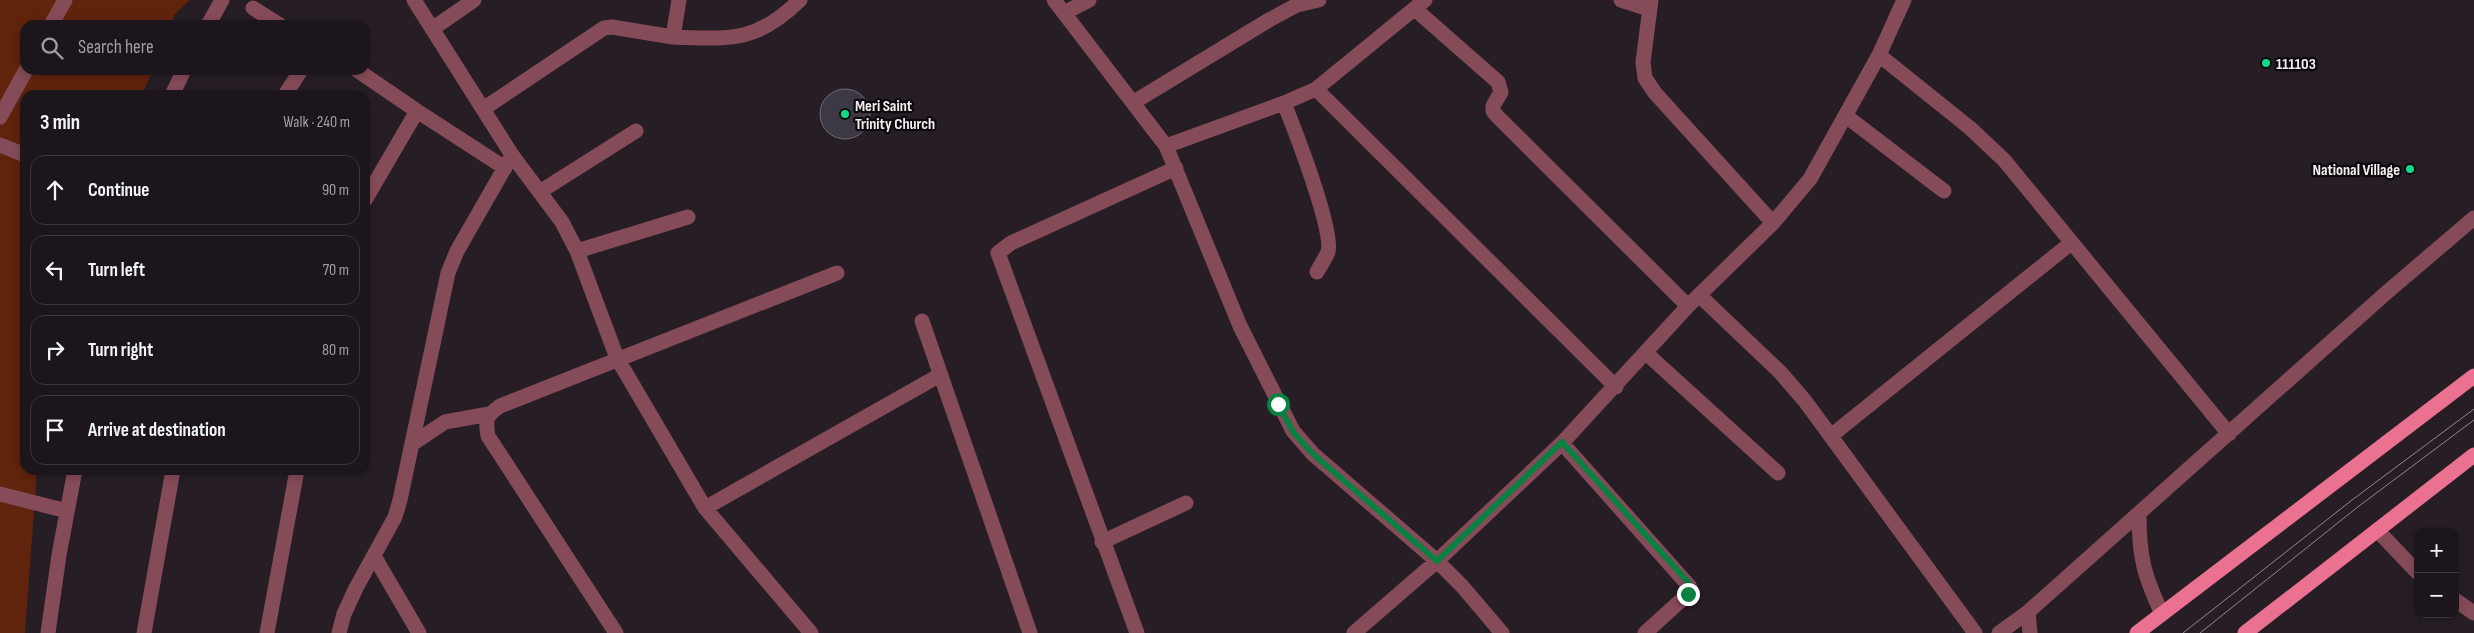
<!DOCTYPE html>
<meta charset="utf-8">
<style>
:root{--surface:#1c161c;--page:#251f25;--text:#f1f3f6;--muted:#a09fa3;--line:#3a353b}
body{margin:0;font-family:"Sofia Sans Condensed",sans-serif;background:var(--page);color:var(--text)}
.controls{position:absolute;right:15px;bottom:15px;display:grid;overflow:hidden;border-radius:10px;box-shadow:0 2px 8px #0003}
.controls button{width:45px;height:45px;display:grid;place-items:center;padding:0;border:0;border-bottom:1px solid var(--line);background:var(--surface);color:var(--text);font:25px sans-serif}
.stop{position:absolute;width:15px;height:15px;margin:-11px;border:4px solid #0b8043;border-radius:50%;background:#fff}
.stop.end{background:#0b8043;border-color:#fff;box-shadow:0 1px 5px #0008}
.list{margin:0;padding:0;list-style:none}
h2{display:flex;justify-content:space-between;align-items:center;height:65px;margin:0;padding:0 20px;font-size:21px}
h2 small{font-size:16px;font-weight:400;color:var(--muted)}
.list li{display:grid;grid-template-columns:32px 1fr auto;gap:15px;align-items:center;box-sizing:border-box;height:70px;margin:0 10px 10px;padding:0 10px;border:1px solid var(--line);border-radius:15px}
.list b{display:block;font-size:19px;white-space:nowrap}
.list em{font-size:16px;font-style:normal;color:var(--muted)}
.icon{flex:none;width:28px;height:28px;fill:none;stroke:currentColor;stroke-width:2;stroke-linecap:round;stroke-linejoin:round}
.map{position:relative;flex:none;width:2474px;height:633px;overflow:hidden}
.search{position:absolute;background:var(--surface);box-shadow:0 2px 8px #0003;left:20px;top:20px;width:350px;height:55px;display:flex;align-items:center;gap:12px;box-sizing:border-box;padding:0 18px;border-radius:15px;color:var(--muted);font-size:19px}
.panel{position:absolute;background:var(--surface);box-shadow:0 2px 8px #0003;left:20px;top:90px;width:350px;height:385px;border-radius:15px}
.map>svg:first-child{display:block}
.green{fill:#60230c}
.building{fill:#3c3944;stroke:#6f6c79}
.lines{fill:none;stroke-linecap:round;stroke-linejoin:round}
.minor{stroke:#864b59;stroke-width:15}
.major{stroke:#eb7191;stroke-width:15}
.tram{stroke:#90898f;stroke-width:1}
.route{stroke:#0b8043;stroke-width:6}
.poi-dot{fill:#11d98a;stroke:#0c090c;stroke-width:2}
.labels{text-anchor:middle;stroke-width:4.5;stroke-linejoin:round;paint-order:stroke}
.poi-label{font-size:16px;font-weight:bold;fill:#f4eef3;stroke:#0c090c;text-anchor:start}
</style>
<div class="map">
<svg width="2474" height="633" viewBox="0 0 2474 633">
<rect width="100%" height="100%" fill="#261d25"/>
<!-- green -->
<path class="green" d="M0 0H190L175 14 171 25H25V70H153L142 95H25V470H37L25 633H0Z"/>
<!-- building -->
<path class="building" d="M820 114a25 25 0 1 1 50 0a25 25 0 1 1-50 0Z"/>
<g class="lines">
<!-- minor -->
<path class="minor" d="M414 0 512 155 562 222 577 251 617 358 705 508 811 633
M1054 0 1166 146 1240 326 1293 431 1313 454 1437 561 1462 586 1502 633
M1621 0 1649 9
M1651 0 1643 62 1645 78 1655 93 1773 223
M253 8 280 25
M1416 10 1498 82 1501 92 1493 106V111L1497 116 1688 306
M1064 13 1089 0
M51 25 65 0
M208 25 222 0
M432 29 474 0
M673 37C730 39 756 43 800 0
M1879 55 1970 128 2004 160 2229 434
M357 70 417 111 365 200
M1316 89 1616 387
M172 95 184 70
M285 95 301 70
M1134 102 1269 20 1297 5 1319 0
M1284 103C1294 128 1334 230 1328 252 1325 259 1320 266 1317 272
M483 109 604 28 612 27 673 37 679 0
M417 111 505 168
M1846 116 1944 191
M0 117 26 70
M0 145 25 155
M1166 146 1284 103 1316 89 1425 0
M541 191 636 131
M577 251 688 217
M1699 295 1780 372 1805 401 1975 633
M922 321 1030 633
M1646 353 1778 473
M1832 435 2071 243
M1562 443 1690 587 1688 594 1645 633
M412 444 445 422 489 414
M0 494 67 511
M705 508 940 375
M2139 514C2139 558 2144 575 2162 614
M2377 530 2418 573
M1102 542 1186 503
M374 556 419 633
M2455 600 2474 613
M2028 612 2030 633
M48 633 59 555 75 470
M144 633 173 470
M267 633 297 470
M339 633 344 614 356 588 395 517 400 500 448 273 457 251 512 155
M616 633 488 436C485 419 486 416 500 406L837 273
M1137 633 998 253 1011 243 1176 168
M1354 633 1437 561 1562 443 1688 306 1773 223 1810 179 1879 55 1904 0
M1999 633 2028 612 2386 293 2474 218"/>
<!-- major -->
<path class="major" d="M2137 633 2474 376
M2245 633 2474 455"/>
<!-- tram -->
<path class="tram" d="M2183 633 2352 500 2474 409
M2200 633 2359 506 2474 420"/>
</g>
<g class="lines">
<!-- route -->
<path class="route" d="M1278 404 1293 432 1313 454 1437 561 1562 442 1688 582 1690 587 1688 594"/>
</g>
<!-- markers -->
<g class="poi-dot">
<circle cx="2266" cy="63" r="5"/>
<circle cx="845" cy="114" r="5"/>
<circle cx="2410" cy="169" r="5"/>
</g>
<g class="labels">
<!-- poi labels -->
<g class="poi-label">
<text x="2276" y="69">111103</text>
<text x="855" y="111">Meri Saint<tspan x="855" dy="18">Trinity Church</tspan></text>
<text x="2400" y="175" text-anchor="end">National Village</text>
</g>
</g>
</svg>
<div class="controls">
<button>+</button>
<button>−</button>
</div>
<div class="stop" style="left:1278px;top:404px"></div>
<div class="stop end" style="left:1688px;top:594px"></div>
<div class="search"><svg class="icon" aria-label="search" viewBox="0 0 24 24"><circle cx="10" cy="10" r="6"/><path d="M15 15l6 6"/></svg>Search here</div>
<section class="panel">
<h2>3 min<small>Walk · 240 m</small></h2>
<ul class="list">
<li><svg class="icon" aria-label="ahead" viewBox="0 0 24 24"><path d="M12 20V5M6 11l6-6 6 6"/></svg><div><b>Continue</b></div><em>90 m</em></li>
<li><svg class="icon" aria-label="left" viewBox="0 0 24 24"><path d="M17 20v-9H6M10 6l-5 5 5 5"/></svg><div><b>Turn left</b></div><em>70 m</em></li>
<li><svg class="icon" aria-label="right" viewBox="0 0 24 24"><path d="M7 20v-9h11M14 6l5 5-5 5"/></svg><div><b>Turn right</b></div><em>80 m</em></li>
<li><svg class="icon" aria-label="arrive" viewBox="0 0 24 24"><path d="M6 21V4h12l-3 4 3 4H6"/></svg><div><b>Arrive at destination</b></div></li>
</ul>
</section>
</div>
